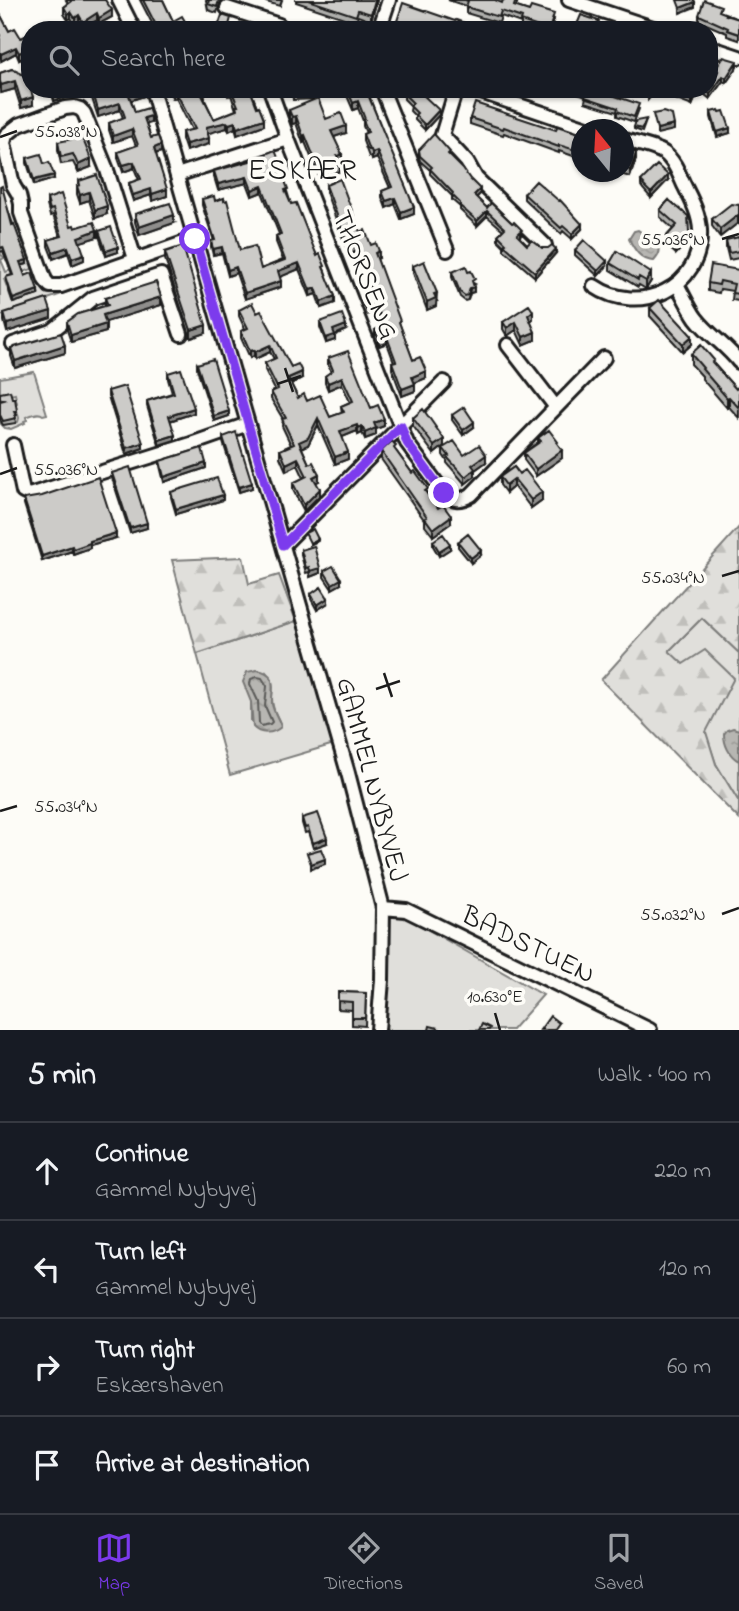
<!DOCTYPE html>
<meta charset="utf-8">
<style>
:root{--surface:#171b24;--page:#20242c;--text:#f1f3f6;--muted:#9ea1a6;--line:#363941;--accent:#7c3aed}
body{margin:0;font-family:"Indie Flower",sans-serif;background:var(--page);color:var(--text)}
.compass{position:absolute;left:571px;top:119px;width:63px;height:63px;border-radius:50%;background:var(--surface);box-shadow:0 2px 5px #0004;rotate:342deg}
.stop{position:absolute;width:21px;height:21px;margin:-16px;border:5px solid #7c3aed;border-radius:50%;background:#fff}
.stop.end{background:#7c3aed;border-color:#fff;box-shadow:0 2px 7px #0008}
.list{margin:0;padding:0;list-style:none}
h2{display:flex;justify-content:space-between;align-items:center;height:91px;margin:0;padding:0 28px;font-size:30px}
h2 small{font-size:23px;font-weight:400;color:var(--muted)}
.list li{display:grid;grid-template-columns:46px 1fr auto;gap:21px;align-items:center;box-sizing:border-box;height:98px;padding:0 28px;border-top:2px solid var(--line)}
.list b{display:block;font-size:26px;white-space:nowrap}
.list p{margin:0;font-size:23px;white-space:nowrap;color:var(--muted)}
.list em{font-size:23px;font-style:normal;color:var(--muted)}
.icon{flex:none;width:38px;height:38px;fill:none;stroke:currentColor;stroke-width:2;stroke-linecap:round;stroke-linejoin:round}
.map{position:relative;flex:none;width:739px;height:1030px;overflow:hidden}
.search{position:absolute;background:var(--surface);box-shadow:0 2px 5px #0004;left:21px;right:21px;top:21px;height:77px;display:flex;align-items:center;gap:18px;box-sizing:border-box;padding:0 24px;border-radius:28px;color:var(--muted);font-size:26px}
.sheet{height:483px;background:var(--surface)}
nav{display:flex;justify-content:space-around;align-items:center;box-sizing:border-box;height:98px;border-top:2px solid var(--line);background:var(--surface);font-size:19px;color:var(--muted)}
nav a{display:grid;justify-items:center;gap:4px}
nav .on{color:var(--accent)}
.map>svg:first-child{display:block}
.grass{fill:#e0dfdb;stroke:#7e7e7c;stroke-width:2;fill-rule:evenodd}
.forest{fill:url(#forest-firs);stroke:#7e7e7c;stroke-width:2}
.water{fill:url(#water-ripples);stroke:#797876;stroke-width:2}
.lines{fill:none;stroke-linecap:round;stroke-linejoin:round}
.shore{stroke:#5a5a58;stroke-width:2}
.minor-casing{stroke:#1c1c1c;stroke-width:18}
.minor{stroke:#fdfcf7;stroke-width:12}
.wall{fill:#afafac;stroke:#1c1c1c;stroke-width:2}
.shaded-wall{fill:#8f8e8c;stroke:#1c1c1c;stroke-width:2}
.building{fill:#cccbc8;stroke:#1c1c1c;stroke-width:2}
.route{stroke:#7c3aed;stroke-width:9}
.ticks{fill:none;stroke:#1c1c1c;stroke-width:2.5}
.labels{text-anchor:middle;stroke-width:7;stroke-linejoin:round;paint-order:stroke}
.street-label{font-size:28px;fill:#1c1c1c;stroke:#fdfcf7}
.neighbourhood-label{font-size:30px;letter-spacing:2px;fill:#1c1c1c;stroke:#fdfcf7}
.ticks-label{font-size:18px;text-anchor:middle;fill:#1c1c1c;stroke:#fdfcf7;stroke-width:7;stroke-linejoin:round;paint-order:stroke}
</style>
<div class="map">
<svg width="739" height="1030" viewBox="0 0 739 1030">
<defs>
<pattern id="forest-firs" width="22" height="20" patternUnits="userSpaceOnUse" patternTransform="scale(1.75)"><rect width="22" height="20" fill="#e0dfdb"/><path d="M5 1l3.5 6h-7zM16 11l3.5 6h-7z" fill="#c0bfbb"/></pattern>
<pattern id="water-ripples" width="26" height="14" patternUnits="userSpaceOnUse" patternTransform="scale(1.75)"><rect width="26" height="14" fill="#b7b6b2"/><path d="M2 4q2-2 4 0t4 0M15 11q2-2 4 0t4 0" fill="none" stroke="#9d9c98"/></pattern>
</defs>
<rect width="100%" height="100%" fill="#fdfcf7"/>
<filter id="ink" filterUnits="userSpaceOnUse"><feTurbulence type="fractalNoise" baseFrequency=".0143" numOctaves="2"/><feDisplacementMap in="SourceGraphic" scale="14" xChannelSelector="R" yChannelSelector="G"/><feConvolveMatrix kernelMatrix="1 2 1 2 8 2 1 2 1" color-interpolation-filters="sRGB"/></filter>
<g filter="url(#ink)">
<!-- grass -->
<path class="grass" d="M28 247 35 268 4 279 13 303 39 294 33 278 38 276 43 286 131 267 132 269 0 316V253L4 258 1 260 6 272 27 264 22 249Z
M34 372 47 414 43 415C38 411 31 415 26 417L27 420 24 421 25 423 11 429 5 428 0 423H2L3 425 18 422 19 418 15 404 17 403 15 394 0 397V378Z
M702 618 739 653V802L716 764 683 665 669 651Z
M296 621 334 744 230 775 197 654ZM266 672C279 688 269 691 273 706 274 712 278 718 280 723L251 721V702Z
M402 915 543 995 512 1030H382L387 917Z"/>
<!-- forest -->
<path class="forest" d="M739 527V653L702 618 669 651 683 664 705 650 734 678 706 732 716 764 739 802V819L601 680Z
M243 557 249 584 279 575 296 621 197 654 172 560Z"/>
<!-- water -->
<path class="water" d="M638 230C651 240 669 245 654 261 641 261 634 249 629 239L634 231Z
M257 670C279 673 271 689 272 704 273 711 279 719 281 727 273 734 260 735 253 727L251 702 243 682 247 672Z
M733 728 739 730V761C729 756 724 744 724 734L727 730Z"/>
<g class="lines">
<!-- shore -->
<path class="shore" d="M257 677 262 678 267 686 265 706 272 722 270 724 261 726 259 723 258 701 250 684 251 679Z"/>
<defs>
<path id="minor" d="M119 0 134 30
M569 0 659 30
M227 8 279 25 278 30
M379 30 389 0
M709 47 739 57
M152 89 348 773 383 908 382 980 378 1030
M270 89 288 139
M382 89 447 250
M456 89 442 135 467 162 476 178 545 245
M472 89 593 130
M177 175 288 139 407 443 444 493C454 501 460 501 471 495L604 358
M135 259 107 170 84 113 80 109 74 107 65 108 19 125 6 135 4 143 13 185 19 195 21 204V213L45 280 50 286H61L195 239
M677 284C683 295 689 308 696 318 709 335 727 346 739 362
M594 286C639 317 703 288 700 230 699 213 691 199 684 185 679 174 674 160 664 153 655 147 635 143 624 140
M13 344 52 331 93 298 161 275 181 334
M508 345 555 406
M13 445 23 492 29 495 191 444 248 424
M283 545 444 382
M383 908 406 910 650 1030"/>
</defs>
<!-- minor casing -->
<use href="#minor" class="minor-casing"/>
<!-- minor -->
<use href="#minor" class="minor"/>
</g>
<!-- wall -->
<path class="wall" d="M66 0H105L112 17 99 24 97 20 83 28 79 22 75 25 71 18 68 20 64 14V7L68 4Z
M140 0H163L173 21 186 29H155Z
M206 0H221L217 13 208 10Z
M266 0H282L280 6 266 2Z
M296 0H377L371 21 358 16 356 22 296 2Z
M448 0H495L502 3 503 0H518L516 7 554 19 550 30H529L521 27V23L501 16 499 23 466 13V6Z
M721 12 727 15 739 19V40L727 36V33L699 21V15Z
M0 14 9 31 30 45V54L19 60 16 53 1 61 0 58Z
M397 21 464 28 469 30H408L397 26Z
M737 66 726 83 723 81 710 99 704 94 705 89 716 74V70Z
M12 69 33 105 21 108 15 89 1 93 0 88V73Z
M50 89H68V96L54 101Z
M89 89H105L106 93 144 96 131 100 135 112 151 123 146 124 151 138 161 152 156 154 167 196 152 201 151 195 133 201 129 189V183L139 180 134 168 123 172 118 158V152L136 146 132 136 113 142 109 130V123L123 118 120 110 98 117Z
M168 89H204L205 98H204L214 119 236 110 231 95 228 96 226 89H250L264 125 237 135 235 128 229 131 227 128 208 133 209 144 186 151 182 139V132L192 130 176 98 173 99Z
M292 89H313V99L293 100Z
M342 89H368L371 101 414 214 401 219 395 204 386 208 382 197V191L390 188 377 158 372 160 371 157H369L363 141V134L366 133 363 126V121L358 108 353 110 345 91 343 92Z
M398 89H427V95L425 97 439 115 425 130 415 120V116L410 111 411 106 404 99V95Z
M567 89H611L610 94 639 109 634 122 617 116V112L585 102 586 96Z
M636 89H646L644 94Z
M698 89V92L692 106 672 98V93Z
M289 110 326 119 346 133 334 137 342 161 340 162V171L320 179 305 142 303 143 296 123 292 124 289 117Z
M711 112 730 133 717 137 711 117Z
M470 118 582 134V159L559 151V153L504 133 503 135 470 124Z
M646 121 642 132 634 129V127Z
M58 142 91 167 78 172 73 162 61 164 58 150Z
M624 148 636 159 630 177 614 172H624Z
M419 150 450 156 480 194 476 198 487 208 522 235 519 237 527 245 542 248 556 253 535 277 504 250V246L498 240V235L503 230 487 216 477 226 460 210V207L452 200V196L430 174V170L420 161 419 157Z
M27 158 44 164 54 179 34 185 27 163Z
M280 169 291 204 325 271 335 303 321 308 316 294 310 296 299 269 279 277 281 287 245 299 236 273 228 276 222 253 213 255 211 247V241H214L202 205V199L215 201 240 250 261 269 283 260 276 242V236L279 234 262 192 252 196 247 183 218 190 214 177V171Z
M668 180 651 198 643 189 641 186V181Z
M79 181 107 214 95 218 89 200 80 203 77 194V186L79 185Z
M326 185 360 232 371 245 379 258 377 259 400 325 413 360 426 378 414 383 415 391 402 396 392 369V362H394L387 343 379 346 375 337V330L382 327 376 311 368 314 364 305V298L371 296 362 274V267H363L357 251 349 255 326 192Z
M0 187 27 264 21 266 25 276 38 295 13 303 6 281V277L12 275 3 251 0 252Z
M524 194 582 229 572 239 563 231 561 234 524 199Z
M47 199 71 226 97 237 80 242 84 260 72 265 68 253 53 259 48 246V240L60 236 53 215 50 216 47 205Z
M669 200 689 240 676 254 666 245V237L673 229 660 217V210Z
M739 205V224L738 223 720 237 712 226V219Z
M135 214 174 223 139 235 135 222Z
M99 231 118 252 106 256 99 236Z
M739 237V258L729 260 726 248V240Z
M575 250 607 266 598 276 575 255Z
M165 252 206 333 191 338 165 259Z
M610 263 651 281 646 289 639 285 638 287 610 270Z
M413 266 437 301H436V306L427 310 413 273Z
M739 270V301L732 300 733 291 720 289 719 293 708 291V283Z
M452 272 475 284 473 285 474 292 470 293 468 300 465 301 460 297 452 277Z
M105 298 161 305 105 322 106 332 71 342 67 330V322L105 305Z
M650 308 692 344 683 352 650 316Z
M239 310 257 313 291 367 302 378 291 384 298 398 307 401 330 417 342 413 341 406 350 402 342 384 328 390 325 383V376L331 372 328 365V358L371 408 384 426 376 429V435L365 439 362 433 358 435 357 431 342 437 348 459 335 464 318 425 308 445 302 448 309 464 319 481 316 482 320 495 304 511 293 490V483L304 478 298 465 286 471 280 457V450L291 445 282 426 283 419 271 399V392L275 390 265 370V363L274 359 270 352 255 359 254 356 250 358 241 338V331L245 329 239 316Z
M4 313 51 318 7 332 4 321Z
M533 319 530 321 535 340 523 345 516 330 507 336 503 329V322Z
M320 322 346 330 335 335V340L326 343 320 327Z
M11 348 65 353 15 368 11 356Z
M691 354 714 364 736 389 739 388V418L729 407 727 408 702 379V376L691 364Z
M197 364 229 416 214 421 197 369Z
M168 373 194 413 170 421 175 440 159 445 147 406V401L172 393 168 379Z
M108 391 143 448 126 454 108 396Z
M0 393 12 398 17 415 15 416 16 423 3 425 0 420Z
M452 415 474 427 463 435 452 420Z
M413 418 444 446 434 454 413 426Z
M223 437 252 488 239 492 223 442Z
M538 438 558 445 562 458 536 476 524 460V453L538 442Z
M443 448 464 455 486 462 475 470V476L465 484 447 463V461L443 455Z
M381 451H396L438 508 451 523 433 536 425 526V521L381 459Z
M160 461 206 468 164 482 160 466Z
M514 467 542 500 531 508 514 486 506 493 500 485V477Z
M112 473 147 528 130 533 112 478Z
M171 492 223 500 176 514 171 497Z
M24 499 116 538 90 545V548L73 554 72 551 42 561 24 504Z
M433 541 450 549 439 556 433 546Z
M458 542 481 555 471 563 458 547Z
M301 550 320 573 310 577 309 572 306 573 301 555Z
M324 571 341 584 332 589 324 577Z
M311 594 328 603 317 610 311 599Z
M302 818 327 843 313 848 308 832 305 833 302 823Z
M338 992 366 993 365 1026 352 1025V1010L338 1009Z"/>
<!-- shaded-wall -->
<path class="shaded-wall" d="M375 0H377L371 21V14Z
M695 2V7L680 13V8Z
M112 10V17L99 24V18Z
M71 12V18L68 20V14Z
M97 13V20L83 28V22Z
M79 15V22L75 25V18Z
M186 23V29L176 30V28Z
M16 47V53L1 61V54Z
M30 48V54L19 60V53Z
M737 61 736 69 726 83V78Z
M723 76V81L710 99V94Z
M15 81V89L1 93V85Z
M65 89H68V96L54 101V93Z
M144 89V96L129 101V95Z
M652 89H657L648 100V94Z
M697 89H698V92L692 106V101Z
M176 92V98L173 99V93Z
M33 97V105L21 108V101Z
M358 101V108L353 110V103Z
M120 103V110L98 117V110Z
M439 110V115L425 130V125Z
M151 116V123L144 125V118Z
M296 116V123L292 124V117Z
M264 119V125L237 135V128Z
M227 122V128L206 134V127Z
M235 122V128L229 131V124Z
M674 125V130L657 134V129Z
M346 126V133L331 138V131Z
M730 128V133L717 137V132Z
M132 129V136L113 142V136Z
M305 135V142L303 143V136Z
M209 138V144L186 151V144Z
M161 145V152L154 154V148Z
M377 151V158L372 160V153Z
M636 153V159L630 177V170Z
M342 154V161L337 163V156Z
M91 159V167L78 172V165Z
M134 162V168L123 172V165Z
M340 164V171L320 179V172Z
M54 175V179L34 185V180Z
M668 175V180L651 198V193Z
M247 177V183L218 190V184Z
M262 186V192L252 196V190Z
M151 189V195L133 201V195Z
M167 189V196L152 201V194Z
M480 189V194L474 200V195Z
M89 192V200L80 203V195Z
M395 198V204L386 208V201Z
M107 206V214L95 218V210Z
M414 207V214L401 219V212Z
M487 211V216L477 226V221Z
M174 215V223L139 235V227Z
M738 215V223L720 237V229Z
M582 224V229L572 239V234Z
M97 230V237L78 243V237Z
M689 233V240L676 254V246Z
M357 245V251L349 255V248Z
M68 247V253L53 259V252Z
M118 247V252L106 256V251Z
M222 247V253L213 255V249Z
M556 249V253L535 277V272Z
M379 251V258L375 260V253Z
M84 254V260L72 265V258Z
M27 260V264L20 266V262Z
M607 261V266L598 276V271Z
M299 263V269L278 278V271Z
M236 267V273L228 276V270Z
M651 273V281L646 289V281Z
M281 281V287L245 299V293Z
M474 287V292L470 293 468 300 470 288Z
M316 288V294L310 296V290Z
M38 290V295L13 303V299Z
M437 293 436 306 427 310V302L434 294Z
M335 296V303L321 308V302Z
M161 297V305L103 323V315Z
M376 304V311L368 314V308Z
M51 311V318L7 332V324Z
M533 311V319L528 323V315Z
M516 322V330L507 336V328Z
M106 324V332L71 342V335Z
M206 325V333L191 338V330Z
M346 325V330L335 335V340L326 343V338L333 330Z
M535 332V340L523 345V337Z
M692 336V344L683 352V344Z
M387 337V343L379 346V340Z
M65 345V353L15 368V361Z
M270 345V352L255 359V352Z
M254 350V356L250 358V351Z
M426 371V378L412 384V377Z
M302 372V378L288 385V378Z
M342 377V384L328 390V383Z
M415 384V391L402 396V389Z
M729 397V407L727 408V398Z
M194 408V413L169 421V416Z
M229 411V416L214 421V416Z
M318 418V425L308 445 299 449V442Z
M384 419V426L376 429V435L365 439V433L374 423Z
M474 422V427L463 435V430Z
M357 425V431L340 438V431Z
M362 426V433L358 435V428Z
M175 435V440L159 445V440Z
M444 439V446L434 454V446Z
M143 443V448L126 454V448Z
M562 450V458L536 476V469Z
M348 452V459L335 464V457Z
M486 455V462L475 470V476L465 484V477L472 465Z
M298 458V465L286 471V464Z
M206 463V468L164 482V477Z
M319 474V481L313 484V477Z
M514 479V486L506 493V485Z
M252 483V488L239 492V487Z
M320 489V495L304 511V505Z
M542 492V500L531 508V500Z
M223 495V500L176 514V509Z
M451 516V523L433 536V529Z
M147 523V528L130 533V528Z
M116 533V538L90 545V548L73 554V549L90 541Z
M318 539V541L310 545V543Z
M450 544V549L439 556V551Z
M72 546V551L42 561V556Z
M481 550V555L471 563V558Z
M320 568V573L310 577V571Z
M341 579V584L332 589V584Z
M328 598V603L317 610V605Z
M327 838V843L313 848V843Z
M325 859V864L311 869V864Z"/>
<!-- building -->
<path class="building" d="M70 0H105L112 10 99 18 97 13 83 22 79 15 75 18 71 12 68 14 64 7 71 2Z
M143 0H163L173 21 182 16 186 23 176 28 177 30H155V29L157 27Z
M209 0H219L217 7 208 4Z
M308 0H375L371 14 358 10 356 16Z
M465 0H495L502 3 503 0H516L514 6 529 11 531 7 554 14 549 30H547L521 21 522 18 501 11 499 17 466 7 468 1Z
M677 0H694L695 2 680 8Z
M704 0 721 6 719 11 727 14 726 15 739 19V34L727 30 728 28 699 15Z
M403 3 455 21 456 20 465 23 463 28 469 30H425L397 21Z
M0 14 9 31 15 28 21 38 25 36 30 45V48L19 53 16 47 1 54 0 52Z
M222 15 231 18 229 25 243 30H227L218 27Z
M581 15 599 21 595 30H584L576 27Z
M723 57 737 61 726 78 723 76 710 94 704 90 709 89V83L718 71 716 70 717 67Z
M12 69 26 76 33 97 21 101 15 81 1 85 0 81V73Z
M53 89H65L54 93Z
M92 89H105L106 93 118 89H144L129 95 135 112 148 108 151 116 144 118 151 138 158 136 161 145 154 148 167 189 152 194 151 189 133 195 129 183 141 179 134 162 123 165 118 152 138 145 132 129 113 136 109 123 125 117 120 103 98 110Z
M171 89H204L205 91 201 93 214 119 237 110 236 106H238L231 89H250L257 107 259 106 264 119 237 128 235 122 229 124 227 122 206 127 209 138 186 144 182 132 195 129 176 92 173 93Z
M292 89H313V93L293 94Z
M347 89H368L371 96 369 97 414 207 401 212 395 198 386 201 382 191 392 187 377 151 372 153 371 150H369L363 134 368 132 363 120 365 119 358 101 353 103Z
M403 89 427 90 423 95 439 110 425 125 415 115 417 113 410 106 413 103 404 94 406 92Z
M582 89H610L609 94 639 104 634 117 617 111 618 108 585 97 587 91Z
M674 89H697L692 101 672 93Z
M318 98 326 119 341 113 346 126 331 131 342 154 337 156 340 164 320 172 305 135 303 136 296 116 292 117 289 110Z
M475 103 556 130 557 126 582 134V152L559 145V147L504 127 503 129 470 118Z
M719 110 720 112 724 111 730 128 717 132 711 112Z
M663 112 672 115 674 125 657 129 653 114Z
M646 119 642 129 634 127 636 121Z
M434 134 450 152 448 154 463 169 470 179 480 189 474 195 487 208 491 203 512 223 514 222 522 230 517 235 527 245 532 240 542 248H548L552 245 556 249 535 272 504 245 506 243 498 235 505 228 487 211 477 221 460 206V203L452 195 453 193 430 169 432 167 420 156 419 150Z
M82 137 91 159 78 165 73 154 61 157 58 142Z
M624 148 636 153 630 170 624 168Z
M275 150 280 163H278L288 189 285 190 291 204 296 203 317 256 320 254 325 266 323 267 335 296 321 302 316 288 310 290 299 263 278 271 281 281 245 293 236 267 228 270 222 247 213 249 211 241 215 240 202 199 214 196 215 201 224 198V201L227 200 240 250 255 246 261 269 285 260 276 236 281 234 262 186 252 190 247 177 218 184 214 171 254 160 253 159Z
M41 154 44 164 49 162 54 175 34 180 27 158Z
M657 165 668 175 651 193 643 185 644 184 641 181Z
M97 175 107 206 95 210 89 192 80 195 77 186 80 185 79 181Z
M340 179 360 232 365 230 371 245 376 243 379 251 375 253 400 321 399 322 413 360 420 357 426 371 412 377 415 384 402 389 392 362 396 361 387 337 379 340 375 330 384 326 376 304 368 308 364 298 373 295 362 267 366 266 357 245 349 248 326 185Z
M536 181 559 201 560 200 582 224 572 234 563 226 561 228 524 194Z
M2 186 12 225 14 224 27 260 20 262 25 276 32 273 38 290 13 299 6 277 13 275 3 247 0 248V187Z
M61 194 71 226 74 225 75 228 94 222 97 230 78 237 84 254 72 258 68 247 53 252 48 240 62 236 53 209 50 210 47 199Z
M669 200 688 216 689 233 676 246 666 237 677 225 660 210Z
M170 203 174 215 139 227 135 214Z
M731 204 739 205V216L738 215 720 229 712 219Z
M111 227 118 247 106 251 99 231Z
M739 237V251L729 253 726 240Z
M584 240 607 261 598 271 575 250Z
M183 246 206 325 191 330 165 252Z
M617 251 651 273 646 281 639 277 638 280 610 263Z
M424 261 437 293 434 294 436 298 427 302 413 266Z
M711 265 739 270V294L732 293 734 284 720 281 719 285 708 283Z
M466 266 468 272 471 271 475 279 472 281 474 287 470 288 468 295 465 296 460 292 452 272Z
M156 282 161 297 103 315 106 324 71 335 67 322 78 314 108 305 105 298Z
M47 299 51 311 7 324 4 313Z
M659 300 692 336 683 344 650 308Z
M252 303 257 313 261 311 291 367 298 364 302 372 288 378 298 398 304 394 307 401 320 395 330 417 344 412 341 406 353 401 342 377 328 383 325 376 333 370 328 358 348 351 371 408 378 405 384 419 374 423 376 428 365 433 362 426 358 428 357 425 340 431 348 452 335 457 318 418 308 438 299 442 309 464 313 462 319 474 313 477 320 489 304 505 293 483 307 476 298 458 286 464 280 450 294 444 282 419 286 418 271 392 278 389 265 363 276 358 270 345 255 352 254 350 250 351 241 331 248 328 239 310Z
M529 305 533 311 528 315 535 332 523 337 516 322 507 328 503 322Z
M342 314 346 325 333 330 335 335 326 338 320 322Z
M61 333 65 345 15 361 11 348Z
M701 345 714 360 712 362 736 389 738 387 739 388V408L729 397 727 398 702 369 703 368 691 354Z
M213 359 229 411 214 416 197 364Z
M181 369 194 408 169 416 175 435 159 440 147 401 174 393 168 373Z
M125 386 143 443 126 448 108 391Z
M10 391 12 398H15L17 411H14L16 418 3 421 0 415V401L4 400 0 398V393Z
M464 407 474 422 463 430 452 415Z
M423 409 444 439 434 446 413 418Z
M549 430 558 442 557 443 562 450 536 469 524 453 541 441 538 438Z
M236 432 252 483 239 487 223 437Z
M392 441 396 446 394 448 412 473 415 471 428 489 425 491 438 508 443 505 451 516 433 529 425 518 427 517 381 451Z
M454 441 464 455 479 445 486 455 472 465 475 469 465 477 447 457 449 456 443 448Z
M202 448 206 463 164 477 160 461Z
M130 467 147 523 130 528 112 473Z
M514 467 519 474 525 470 542 492 531 500 514 479 506 485 500 477Z
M98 477 116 533 90 541V543L73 549 72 546 42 556 24 499 42 496Z
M217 478 223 495 176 509 171 492Z
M313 529 318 539 310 543 305 533Z
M443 534 450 544 439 551 433 541Z
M468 534 481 550 471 558 458 542Z
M314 546 320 568 310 571 309 567 306 568 301 550Z
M333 566 341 579 332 584 324 571Z
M321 587 328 598 317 605 311 594Z
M318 813 327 838 313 843 308 827 305 828 302 818Z
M321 849 325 859 311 864 307 853Z
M338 992 366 993 365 1018H352V1002L338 1001Z
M550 1016 559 1023 554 1030H540Z
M482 1024 490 1028 489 1030H479Z
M430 1026 438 1028 437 1030H429Z"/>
</g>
<g class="lines" filter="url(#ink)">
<!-- route -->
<path class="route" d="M195 239 283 545 401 426 407 443 444 493"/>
</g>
<!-- ticks -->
<path class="ticks" d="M0 137 17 131M722 239 739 234M285 368 293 392M277 384 301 376M0 474 17 468M722 576 739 571M384 673 392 697M376 689 400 681M0 811 17 806M722 914 739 908M495 1013 500 1030"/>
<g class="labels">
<!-- street labels -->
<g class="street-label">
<text transform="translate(367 274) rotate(68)" y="10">THORSENG</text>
<text transform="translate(374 779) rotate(75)" y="10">GAMMEL NYBYVEJ</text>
<text transform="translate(529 943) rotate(26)" y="10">BADSTUEN</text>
</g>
<!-- neighbourhood labels -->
<g class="neighbourhood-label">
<text x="303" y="179">ESKÆR</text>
</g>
</g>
<g class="ticks-label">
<text x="66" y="137">55.038°N</text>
<text x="673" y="245">55.036°N</text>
<text x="66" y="475">55.036°N</text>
<text x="673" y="583">55.034°N</text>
<text x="66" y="812">55.034°N</text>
<text x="673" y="920">55.032°N</text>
<text x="495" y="1002">10.630°E</text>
</g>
</svg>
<svg class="compass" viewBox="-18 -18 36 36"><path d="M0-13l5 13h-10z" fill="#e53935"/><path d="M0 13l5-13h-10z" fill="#9ea1a6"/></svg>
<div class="stop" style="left:195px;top:239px"></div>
<div class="stop end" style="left:444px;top:493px"></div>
<div class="search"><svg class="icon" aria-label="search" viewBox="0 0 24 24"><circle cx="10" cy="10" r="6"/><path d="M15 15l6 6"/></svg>Search here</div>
</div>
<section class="sheet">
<h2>5 min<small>Walk · 400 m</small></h2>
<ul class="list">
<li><svg class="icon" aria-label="ahead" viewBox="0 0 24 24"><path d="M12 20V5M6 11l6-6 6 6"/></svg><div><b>Continue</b><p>Gammel Nybyvej</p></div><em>220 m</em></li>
<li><svg class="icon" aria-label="left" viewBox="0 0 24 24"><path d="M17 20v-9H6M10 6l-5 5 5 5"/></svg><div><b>Turn left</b><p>Gammel Nybyvej</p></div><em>120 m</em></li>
<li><svg class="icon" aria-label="right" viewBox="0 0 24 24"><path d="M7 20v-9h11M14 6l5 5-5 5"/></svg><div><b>Turn right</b><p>Eskærshaven</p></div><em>60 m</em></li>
<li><svg class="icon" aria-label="arrive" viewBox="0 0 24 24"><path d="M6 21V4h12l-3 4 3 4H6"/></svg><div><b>Arrive at destination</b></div></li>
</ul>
</section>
<nav>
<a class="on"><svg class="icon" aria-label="map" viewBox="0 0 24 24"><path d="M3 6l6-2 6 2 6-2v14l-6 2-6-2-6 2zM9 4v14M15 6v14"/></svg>Map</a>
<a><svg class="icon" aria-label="directions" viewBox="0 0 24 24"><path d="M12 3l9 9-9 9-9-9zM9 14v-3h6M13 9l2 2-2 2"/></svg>Directions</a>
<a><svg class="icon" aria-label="saved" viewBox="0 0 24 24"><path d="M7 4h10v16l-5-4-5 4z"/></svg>Saved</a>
</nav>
